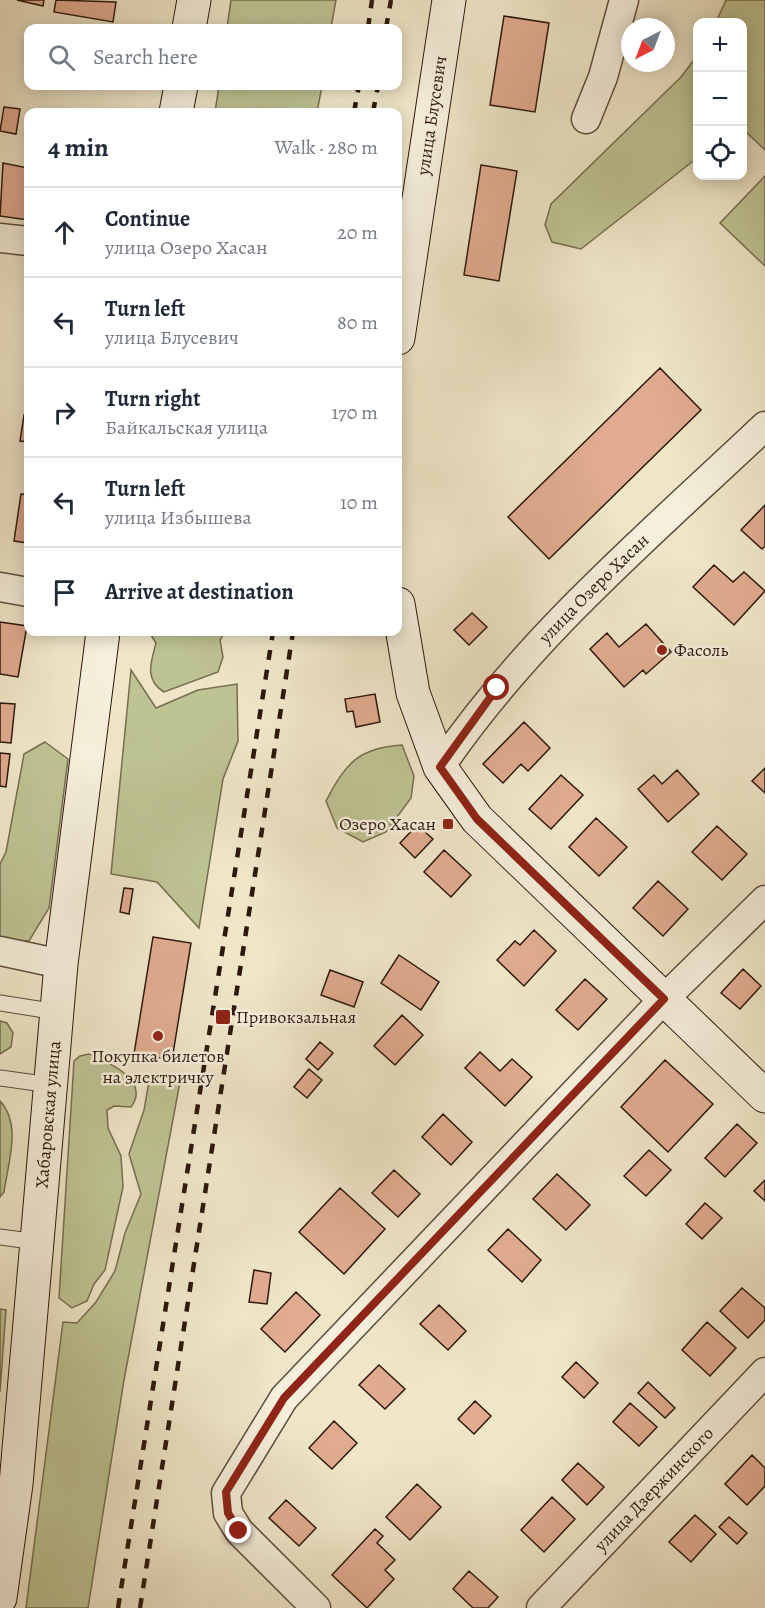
<!DOCTYPE html>
<meta charset="utf-8">
<style>
:root{--surface:#fff;--page:#f2f2f3;--text:#1f2937;--muted:#747a83;--line:#e0e1e3}
body{margin:0;font-family:Alegreya,serif;background:var(--page);color:var(--text)}
.controls{position:absolute;right:18px;top:18px;display:grid;overflow:hidden;border-radius:12px;box-shadow:0 3px 15px #0003}
.controls button{width:54px;height:54px;display:grid;place-items:center;padding:0;border:0;border-bottom:2px solid var(--line);background:var(--surface);color:var(--text);font:30px sans-serif}
.compass{position:absolute;left:621px;top:18px;width:54px;height:54px;border-radius:50%;background:var(--surface);box-shadow:0 3px 15px #0003;rotate:222deg}
.stop{position:absolute;width:18px;height:18px;margin:-14px;border:4px solid #8f2418;border-radius:50%;background:#fff}
.stop.end{background:#8f2418;border-color:#fff;box-shadow:0 2px 6px #0008}
.list{margin:0;padding:0;list-style:none}
h2{display:flex;justify-content:space-between;align-items:center;height:78px;margin:0;padding:0 24px;font-size:26px}
h2 small{font-size:20px;font-weight:400;color:var(--muted)}
.list li{display:grid;grid-template-columns:39px 1fr auto;gap:18px;align-items:center;box-sizing:border-box;height:90px;padding:0 24px;border-top:2px solid var(--line)}
.list b{display:block;font-size:22px;white-space:nowrap}
.list p{margin:0;font-size:20px;white-space:nowrap;color:var(--muted)}
.list em{font-size:20px;font-style:normal;color:var(--muted)}
.icon{flex:none;width:33px;height:33px;fill:none;stroke:currentColor;stroke-width:2;stroke-linecap:round;stroke-linejoin:round}
.map{position:relative;flex:none;width:765px;height:1608px;overflow:hidden}
.search{position:absolute;background:var(--surface);box-shadow:0 3px 15px #0003;left:24px;top:24px;width:378px;height:66px;display:flex;align-items:center;gap:15px;box-sizing:border-box;padding:0 21px;border-radius:12px;color:var(--muted);font-size:22px}
.panel{position:absolute;background:var(--surface);box-shadow:0 3px 15px #0003;left:24px;top:108px;width:378px;height:528px;border-radius:12px}
.map>svg:first-child{display:block}
.green{fill:#bec393;stroke:#766e50;stroke-width:1.5}
.building{fill:#e0ab90;stroke:#2e180c;stroke-width:1.5}
.lines{fill:none;stroke-linecap:round;stroke-linejoin:round}
.lane-casing{stroke:#5e4c3b;stroke-width:17}
.street-casing{stroke:#5e4c3b;stroke-width:31}
.secondary-casing{stroke:#2e180c;stroke-width:35}
.lane{stroke:#f5efdb;stroke-width:15}
.street{stroke:#f5efdb;stroke-width:28}
.secondary{stroke:#f5efdb;stroke-width:33}
.rail{stroke:#2e180c;stroke-width:4.5;stroke-dasharray:10 10;stroke-linecap:butt}
.route{stroke:#8f2418;stroke-width:8}
.poi-dot{fill:#8f2418;stroke:#f5efdb;stroke-width:2}
.labels{text-anchor:middle;stroke-width:5;stroke-linejoin:round;paint-order:stroke}
.street-label{font-size:18px;fill:#2e180c;stroke:#f5efdb}
.poi-label{font-size:18px;fill:#2e180c;stroke:#f5efdb;text-anchor:start}
</style>
<div class="map">
<svg width="765" height="1608" viewBox="0 0 765 1608">
<rect width="100%" height="100%" fill="#efe6c8"/>
<filter id="stains"><feTurbulence type="fractalNoise" baseFrequency=".00333" numOctaves="4"/><feColorMatrix values="0 0 0 0 .2 0 0 0 0 .09 0 0 0 0 .02 0 0 0 .5 -.17"/></filter>
<radialGradient id="worn" r=".72"><stop offset=".6" stop-color="#630" stop-opacity="0"/><stop offset="1" stop-color="#630" stop-opacity=".3"/></radialGradient>
<!-- green -->
<path class="green" d="M231 0H336L331 28H227Z
M726 0H765V150L743 129 742 22H716Z
M697 56V158L581 249 552 242 545 225 551 204 681 77Z
M219 86H322L317 112H215Z
M765 176V266L720 223Z
M149 632H225L220 640 223 657 218 672 164 692C144 680 151 662 156 643Z
M131 670 156 708 198 690 237 684 238 741 223 779 199 928 157 882 111 874Z
M45 742 68 759 49 908 29 941 0 939V864L6 852 24 754Z
M402 745 414 776 411 798 386 832 363 842 337 828 326 801C346 763 358 748 402 745Z
M0 1021 7 1023 13 1033 11 1047 0 1054Z
M89 1054C108 1062 151 1080 131 1107L114 1106 107 1110 108 1128 121 1156 123 1187 105 1270 94 1284 87 1301 72 1308 59 1298 74 1061 80 1056Z
M150 1076 180 1082 124 1380 88 1608H26L63 1322 77 1323 96 1302 115 1271 125 1233 141 1194 129 1154 144 1110Z
M0 1101C22 1124 8 1163 4 1192L0 1197Z
M0 1309 6 1310 0 1392Z"/>
<!-- building -->
<path class="building" d="M17 0H44L43 6Z
M56 0 116 2 113 22 54 12Z
M504 16 549 23 535 112 490 105Z
M4 107 20 109 16 134 0 131Z
M3 163 28 168V220L0 216Z
M481 165 517 171 499 281 464 275Z
M660 368 701 410 549 559 508 517Z
M24 415 28 416V442L20 441Z
M21 494 28 495V543L14 541Z
M765 505V546L762 549 741 530Z
M714 565 733 582 744 572 765 591 734 625 693 587Z
M472 613 487 627 469 645 454 630Z
M0 622 27 626 18 677 0 674Z
M646 624 671 652 646 674 643 670 624 687 590 649 607 633 619 647Z
M375 694 380 722 356 727 353 711 347 712 345 699Z
M0 703 15 704 11 743 0 742Z
M524 722 550 748 528 771 521 764 503 783 483 764Z
M0 753 10 754 6 787 0 786Z
M765 768V793L752 781Z
M677 770 699 794 668 822 638 789 654 775 662 784Z
M561 775 583 795 551 829 529 809Z
M596 818 627 847 599 876 569 847Z
M417 825 433 839 415 858 400 843Z
M717 826 747 854 722 880 692 852Z
M444 850 471 875 451 897 424 872Z
M658 881 688 909 663 936 633 908Z
M124 888 133 889 129 914 120 912Z
M534 930 556 951 524 986 497 960 515 941 520 945Z
M153 937 191 943 172 1060 134 1054Z
M399 955 439 982 421 1010 381 983Z
M743 969 761 986 740 1009 721 993Z
M330 970 363 982 354 1007 321 995Z
M585 979 607 999 578 1030 556 1010Z
M402 1015 423 1035 395 1065 374 1046Z
M320 1042 333 1053 318 1070 306 1059Z
M480 1052 500 1071 512 1059 532 1077 505 1106 465 1068Z
M665 1060 713 1104 668 1152 621 1107Z
M309 1069 322 1080 307 1098 294 1087Z
M443 1114 472 1142 451 1165 422 1137Z
M737 1124 757 1143 725 1177 705 1158Z
M649 1150 671 1170 646 1196 624 1176Z
M394 1170 420 1194 398 1217 372 1193Z
M557 1174 590 1205 566 1230 533 1199Z
M765 1180V1201L754 1191Z
M340 1188 385 1229 344 1274 299 1232Z
M705 1203 722 1218 702 1239 686 1224Z
M508 1229 541 1260 522 1282 488 1250Z
M254 1270 271 1273 267 1304 249 1302Z
M742 1288 765 1308V1320L748 1338 720 1311Z
M296 1292 320 1315 285 1352 261 1329Z
M439 1305 466 1331 448 1350 420 1324Z
M707 1322 736 1348 710 1376 682 1350Z
M576 1362 598 1383 584 1398 562 1377Z
M379 1365 405 1389 385 1409 359 1385Z
M648 1382 675 1408 665 1418 638 1393Z
M475 1401 491 1416 474 1434 458 1419Z
M630 1403 657 1427 639 1446 613 1422Z
M334 1421 357 1443 332 1469 309 1448Z
M752 1455 765 1468V1486L747 1505 725 1484Z
M578 1463 604 1487 587 1505 562 1480Z
M417 1484 441 1507 410 1540 386 1517Z
M552 1497 575 1519 544 1552 521 1530Z
M286 1500 316 1528 299 1546 269 1518Z
M695 1515 716 1534 691 1562 669 1542Z
M729 1517 747 1533 737 1544 719 1527Z
M375 1529 383 1536 377 1543 395 1560 385 1570 394 1579 367 1608 332 1575Z
M469 1571 498 1597 488 1608H473L453 1589Z"/>
<g class="lines">
<defs>
<path id="lane" d="M0 1003 57 1012
M0 1078 51 1085
M0 1237 37 1242"/>
<g id="street">
<path d="M586 119 603 77 624 0"/>
<path d="M0 238 28 241"/>
<path d="M0 587 28 592"/>
<path id="s1" d="M440 767C528 637 651 534 765 426"/>
<path d="M0 951 61 964"/>
<path d="M316 1608 239 1531 228 1513 226 1493 284 1398 664 999 765 900"/>
<path id="s2" d="M541 1608 765 1372"/>
</g>
<g id="secondary">
<path d="M189 28 194 0"/>
<path d="M176 112 181 86"/>
<path id="s3" d="M398 338 449 0"/>
<path d="M398 604 413 693 440 767 477 819 765 1096"/>
<path id="s4" d="M0 1598 16 1484 61 964 103 632"/>
</g>
</defs>
<!-- lane casing -->
<use href="#lane" class="lane-casing"/>
<!-- street casing -->
<use href="#street" class="street-casing"/>
<!-- secondary casing -->
<use href="#secondary" class="secondary-casing"/>
<!-- lane -->
<use href="#lane" class="lane"/>
<!-- street -->
<use href="#street" class="street"/>
<!-- secondary -->
<use href="#secondary" class="secondary"/>
<!-- rail -->
<path class="rail" d="M368 28 372 0
M386 28 391 0
M354 112 359 86
M373 112 378 86
M118 1608 273 632
M140 1608 293 632"/>
</g>
<g class="lines">
<!-- route -->
<path class="route" d="M239 1531 228 1513 226 1492 284 1398 664 999 477 819 440 767 497 688"/>
</g>
<!-- markers -->
<g class="poi-dot">
<circle cx="662" cy="650" r="6"/>
<rect x="442" y="818" width="12" height="12" rx="3"/>
<rect x="215" y="1009" width="16" height="16" rx="3"/>
<circle cx="158" cy="1036" r="6"/>
</g>
<g class="labels">
<!-- street labels -->
<g class="street-label">
<text dy="6" stroke="none"><textPath href="#s3" startOffset="225">улица Блусевич</textPath></text>
<text dy="6" stroke="none"><textPath href="#s1" startOffset="236">улица Озеро Хасан</textPath></text>
<text dy="6" stroke="none"><textPath href="#s4" startOffset="486">Хабаровская улица</textPath></text>
<text dy="6" stroke="none"><textPath href="#s2" startOffset="164">улица Дзержинского</textPath></text>
</g>
<!-- poi labels -->
<g class="poi-label">
<text x="674" y="656">Фасоль</text>
<text x="436" y="830" text-anchor="end">Озеро Хасан</text>
<text x="236" y="1023">Привокзальная</text>
<text x="158" y="1062" text-anchor="middle">Покупка билетов<tspan x="158" dy="21">на электричку</tspan></text>
</g>
</g>
<rect width="100%" height="100%" filter="url(#stains)"/>
<rect width="100%" height="100%" fill="url(#worn)"/>
</svg>
<div class="controls">
<button>+</button>
<button>−</button>
<button><svg class="icon" aria-label="locate" viewBox="0 0 24 24"><circle cx="12" cy="12" r="6"/><path d="M12 2v4M12 18v4M2 12h4M18 12h4"/></svg></button>
</div>
<svg class="compass" viewBox="-18 -18 36 36"><path d="M0-13l5 13h-10z" fill="#e53935"/><path d="M0 13l5-13h-10z" fill="#747a83"/></svg>
<div class="stop" style="left:497px;top:688px"></div>
<div class="stop end" style="left:239px;top:1531px"></div>
<div class="search"><svg class="icon" aria-label="search" viewBox="0 0 24 24"><circle cx="10" cy="10" r="6"/><path d="M15 15l6 6"/></svg>Search here</div>
<section class="panel">
<h2>4 min<small>Walk · 280 m</small></h2>
<ul class="list">
<li><svg class="icon" aria-label="ahead" viewBox="0 0 24 24"><path d="M12 20V5M6 11l6-6 6 6"/></svg><div><b>Continue</b><p>улица Озеро Хасан</p></div><em>20 m</em></li>
<li><svg class="icon" aria-label="left" viewBox="0 0 24 24"><path d="M17 20v-9H6M10 6l-5 5 5 5"/></svg><div><b>Turn left</b><p>улица Блусевич</p></div><em>80 m</em></li>
<li><svg class="icon" aria-label="right" viewBox="0 0 24 24"><path d="M7 20v-9h11M14 6l5 5-5 5"/></svg><div><b>Turn right</b><p>Байкальская улица</p></div><em>170 m</em></li>
<li><svg class="icon" aria-label="left" viewBox="0 0 24 24"><path d="M17 20v-9H6M10 6l-5 5 5 5"/></svg><div><b>Turn left</b><p>улица Избышева</p></div><em>10 m</em></li>
<li><svg class="icon" aria-label="arrive" viewBox="0 0 24 24"><path d="M6 21V4h12l-3 4 3 4H6"/></svg><div><b>Arrive at destination</b></div></li>
</ul>
</section>
</div>
